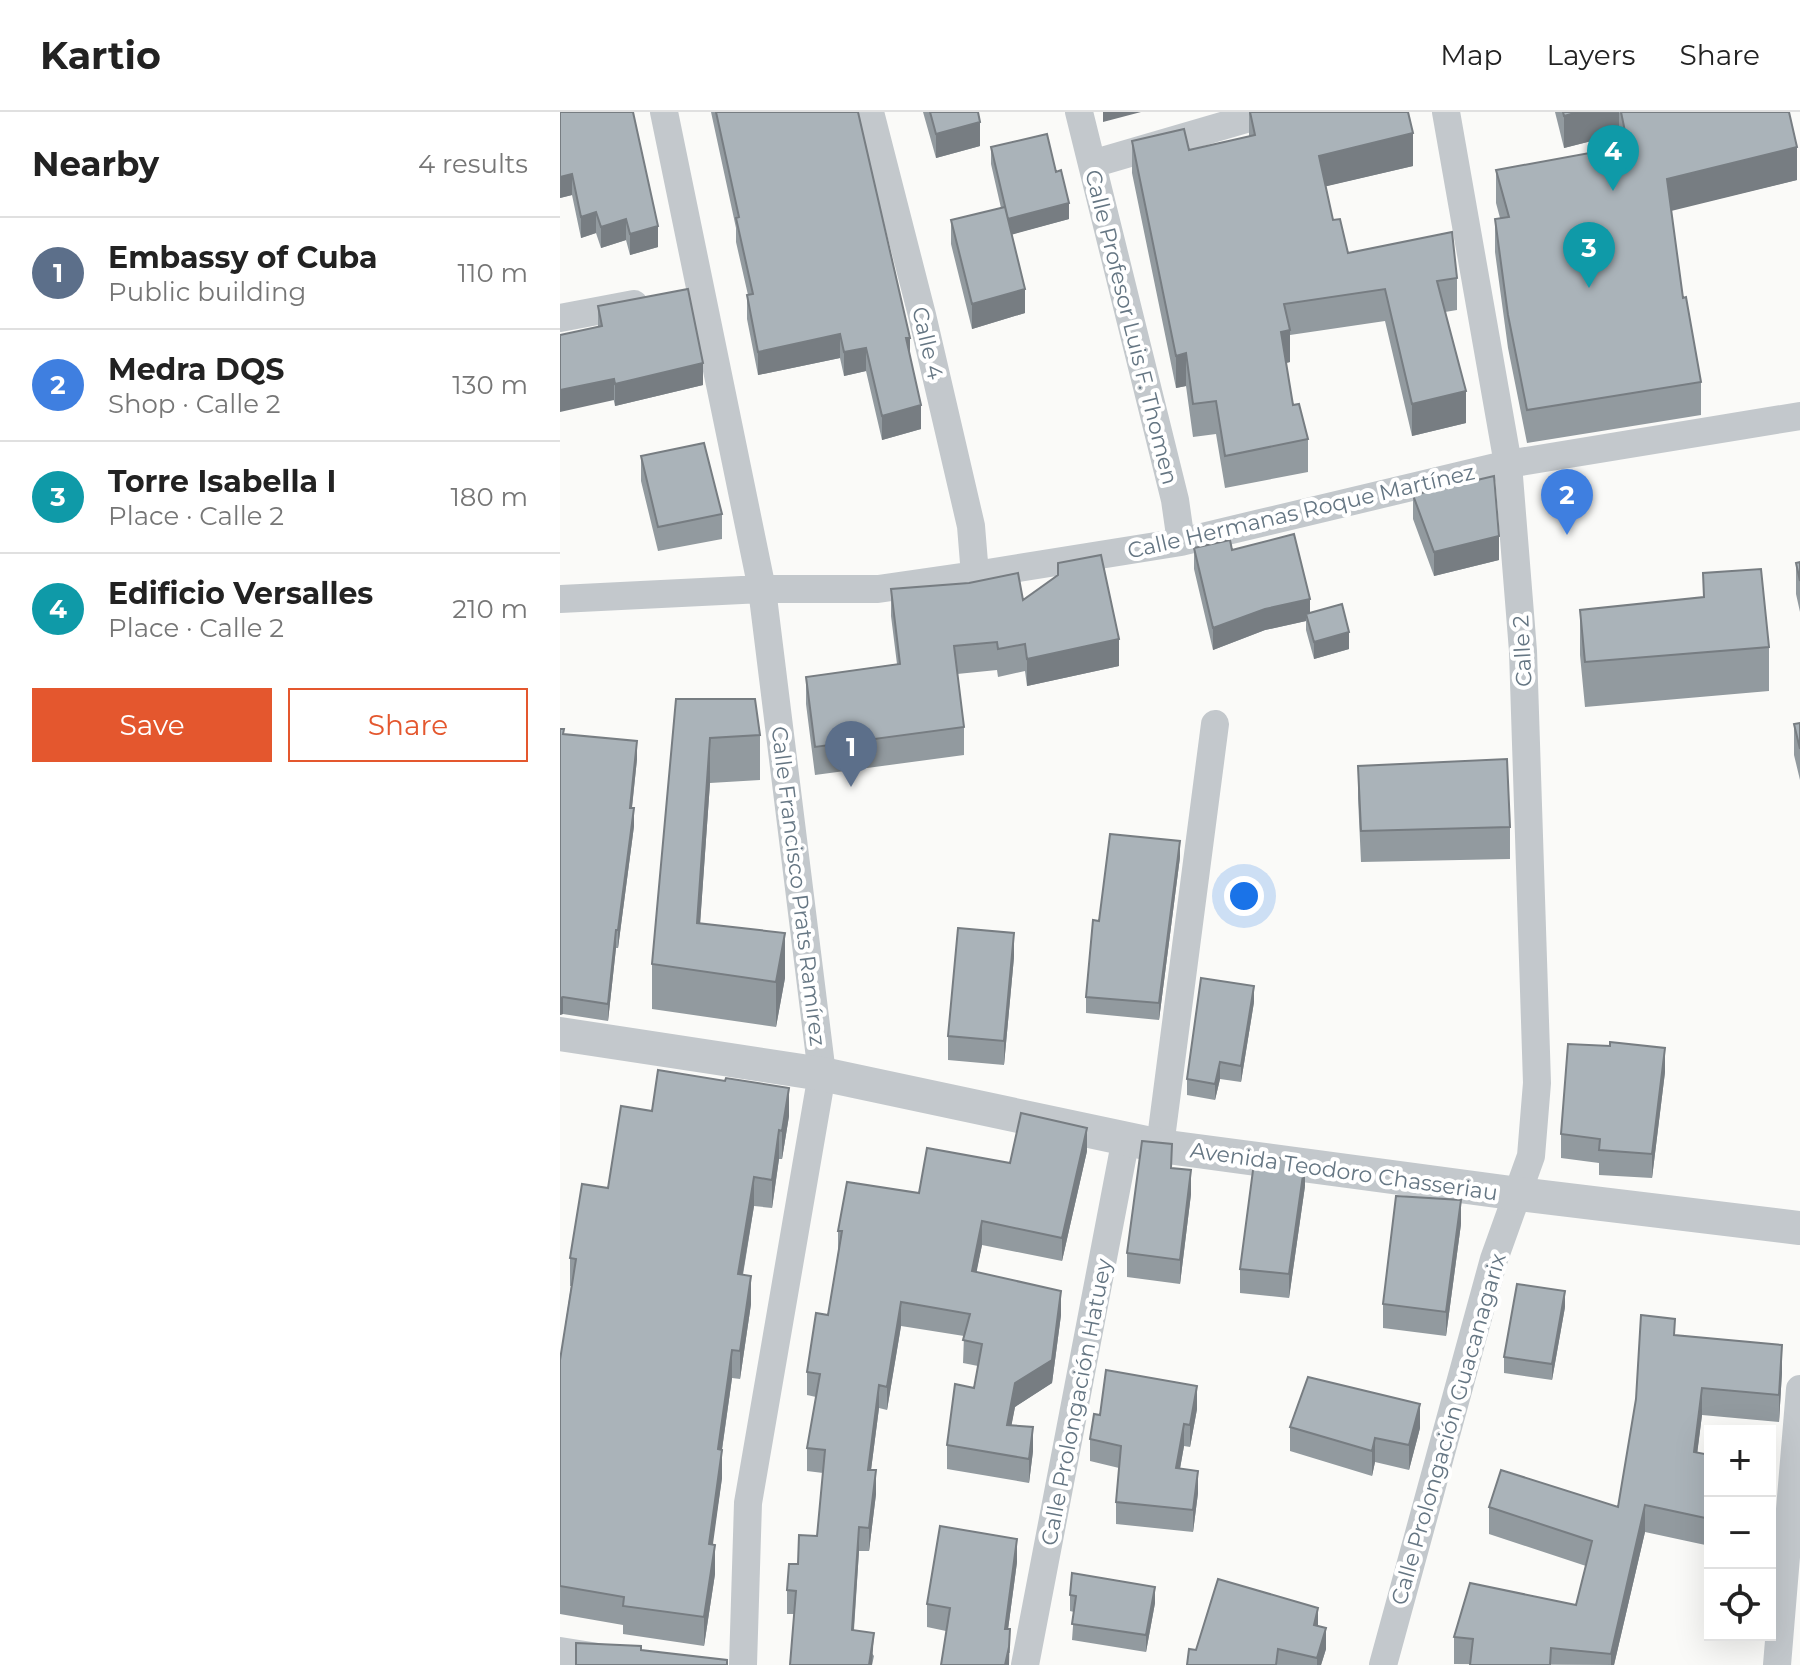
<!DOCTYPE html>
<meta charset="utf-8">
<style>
:root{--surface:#fff;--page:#f6f6f6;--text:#222;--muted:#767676;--line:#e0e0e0;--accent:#e4572e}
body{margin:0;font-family:Montserrat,sans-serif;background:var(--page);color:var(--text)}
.controls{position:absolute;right:24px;bottom:24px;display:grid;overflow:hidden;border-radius:0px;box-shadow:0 8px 32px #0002}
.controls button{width:72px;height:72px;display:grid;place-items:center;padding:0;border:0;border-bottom:2px solid var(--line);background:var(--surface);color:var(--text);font:40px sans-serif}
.you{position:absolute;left:684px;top:784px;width:28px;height:28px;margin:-20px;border:6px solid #fff;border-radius:50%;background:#1a73e8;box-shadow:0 0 0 12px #1a73e833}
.badge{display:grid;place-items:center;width:52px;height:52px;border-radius:50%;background:var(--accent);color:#fff;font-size:26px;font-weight:700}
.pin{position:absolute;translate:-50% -66px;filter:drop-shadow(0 2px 4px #0008)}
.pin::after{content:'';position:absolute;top:42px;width:28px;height:24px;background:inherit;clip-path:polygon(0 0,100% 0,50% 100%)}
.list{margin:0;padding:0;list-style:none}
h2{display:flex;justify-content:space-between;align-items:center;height:104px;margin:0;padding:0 32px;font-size:34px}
h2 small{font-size:26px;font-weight:400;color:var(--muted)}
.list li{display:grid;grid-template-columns:52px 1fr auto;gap:24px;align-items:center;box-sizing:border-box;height:112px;padding:0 32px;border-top:2px solid var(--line)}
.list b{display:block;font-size:30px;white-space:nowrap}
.list p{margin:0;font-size:26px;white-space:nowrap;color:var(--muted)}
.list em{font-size:26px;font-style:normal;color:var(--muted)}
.actions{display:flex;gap:16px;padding:24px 32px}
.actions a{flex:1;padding:18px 0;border:2px solid var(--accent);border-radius:0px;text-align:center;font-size:28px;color:var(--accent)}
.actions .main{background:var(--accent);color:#fff}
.icon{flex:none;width:44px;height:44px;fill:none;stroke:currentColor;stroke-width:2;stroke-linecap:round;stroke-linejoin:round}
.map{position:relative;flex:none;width:1240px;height:1553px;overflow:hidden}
header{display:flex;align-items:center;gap:48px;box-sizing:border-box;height:112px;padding:0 40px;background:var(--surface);border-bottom:2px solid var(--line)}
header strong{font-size:38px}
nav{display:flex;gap:44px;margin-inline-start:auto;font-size:28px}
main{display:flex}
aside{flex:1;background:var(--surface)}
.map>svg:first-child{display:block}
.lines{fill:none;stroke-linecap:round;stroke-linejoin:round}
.minor{stroke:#c3c8cc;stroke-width:28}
.tertiary{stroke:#c3c8cc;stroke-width:34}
.wall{fill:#929a9f}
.shaded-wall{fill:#777d82}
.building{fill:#aab3b9;stroke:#777d82;stroke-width:2}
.labels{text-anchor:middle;stroke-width:8;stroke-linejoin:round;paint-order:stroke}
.street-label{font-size:22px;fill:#657683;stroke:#fff}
</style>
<header>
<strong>Kartio</strong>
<nav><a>Map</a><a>Layers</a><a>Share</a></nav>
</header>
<main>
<aside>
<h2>Nearby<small>4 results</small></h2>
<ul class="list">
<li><span class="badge" style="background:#5c6f8a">1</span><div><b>Embassy of Cuba</b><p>Public building</p></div><em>110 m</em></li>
<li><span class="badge" style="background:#3f7fe0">2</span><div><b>Medra DQS</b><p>Shop · Calle 2</p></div><em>130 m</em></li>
<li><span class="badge" style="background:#0f9aa8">3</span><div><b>Torre Isabella I</b><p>Place · Calle 2</p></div><em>180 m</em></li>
<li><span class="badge" style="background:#0f9aa8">4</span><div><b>Edificio Versalles</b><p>Place · Calle 2</p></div><em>210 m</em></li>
</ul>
<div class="actions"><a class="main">Save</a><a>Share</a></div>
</aside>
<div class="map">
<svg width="1240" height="1553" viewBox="0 0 1240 1553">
<rect width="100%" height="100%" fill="#fafaf8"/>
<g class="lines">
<!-- minor -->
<path class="minor" d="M104 0 202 477 262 962 188 1391 183 1553
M310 0 362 203 411 414 415 463
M519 0 615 388 621 430
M532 52 710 0
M0 206 74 192
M0 487 202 477H318L415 463 621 430 948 352 1240 304
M600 1034 655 612
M0 1539 88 1553
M465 1553 566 1026
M823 1553 934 1147 971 1044 977 971 963 539 948 352 886 0
M1217 1553 1240 1277"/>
<!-- tertiary -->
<path class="tertiary" d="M0 922 262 962 600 1034 959 1082 1240 1116"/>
</g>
<!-- wall -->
<path class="wall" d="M0 0 98 135 70 143 66 128 41 136 36 121 21 126 12 83 0 86Z
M151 0H298L350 247 361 317 322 328 306 259 284 264 280 246 198 263 187 207V183H188L176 130V116Z
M363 0H418L420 34 376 46Z
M689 0H848L853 54 766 74 773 108 788 141 897 166V198L885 200 906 311 852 324 825 209 730 223V250L726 251 733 293 748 327V360L665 376 656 322 633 325 626 274 616 276 572 61V29L629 38 689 25Z
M995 0H1229L1237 68 1111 98 1123 186 1141 270V303L967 331 948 236 935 140V107L940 106 936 91V58L1062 35 1059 22 1004 36Z
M431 35 496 60 509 107 452 122 465 201 412 217 391 132V108L441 96 431 52Z
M38 194 143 273 55 294 38 215Z
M81 344 162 402V427L98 439 81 369Z
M853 383 939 448 874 464 853 407Z
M634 436 672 438 750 501 789 537 754 547 746 518V509L705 518 653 538 634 457Z
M1240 450V500L1236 482V451Z
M498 451 559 554 467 574 465 559 438 565 437 558 397 562 404 615V643L255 663 246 592V565L337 552 331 504V477L463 488 498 464Z
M1143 461 1209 535V579L1025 595 1020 543V498L1143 485Z
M116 587 200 623V668L150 671 140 811 225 866 216 915 92 897V852Z
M1240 611V668L1234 643V612Z
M4 622 77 647 72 696 74 714 58 836H56L48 909 3 902 0 903Z
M798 654 950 715V747L801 750 798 686Z
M620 745 599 908 526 901V885L539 809Z
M454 845 444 953 388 948V924Z
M694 890 681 970 660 967 655 988 627 983V967Z
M1105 960 1092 1066 1039 1063V1051L1001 1046V1022Z
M92 999 229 1004 222 1047H219L212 1096 194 1094 183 1163 191 1192 180 1267 172 1266 162 1338V1366L152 1433 155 1462 144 1534 63 1522V1513L0 1502V1248L11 1174H10V1146Z
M527 1039 502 1149 422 1133 416 1160 501 1203 492 1271 455 1295 451 1314 473 1339 469 1371 387 1357V1333L414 1276 418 1254 403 1251 404 1224 341 1214 327 1298 319 1296 311 1358 316 1382 309 1439H299L294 1518 314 1544 312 1553H230L234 1502H227V1478L238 1452 257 1424 263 1361 247 1359V1336L256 1285 247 1283V1260L268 1203 278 1141V1119L359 1081 450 1051Z
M612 1056 631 1082 620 1172 567 1165V1141Z
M745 1074 729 1186 680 1181V1157Z
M901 1112 886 1224 823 1216V1192Z
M1005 1195 992 1268 944 1261V1245Z
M1115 1223 1222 1260 1219 1310 1142 1303 1137 1341 1150 1343V1434L1085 1420 1054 1553 894 1552V1525L1016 1493 1026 1454 929 1422V1395H1058Z
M637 1297 630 1335 624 1334 620 1357 638 1381 633 1420 556 1412V1390L559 1356 530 1349V1327L540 1303Z
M730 1315 860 1316 849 1358 815 1350 812 1364 730 1339Z
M457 1450 448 1517 450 1541 386 1519 367 1515V1492Z
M510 1483 595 1491 586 1540 512 1528 514 1500 510 1499Z
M758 1514 766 1537 761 1553H627L636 1538Z"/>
<!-- shaded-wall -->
<path class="shaded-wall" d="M543 0H581L543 10Z
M1018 0H1059V22L1004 36V4Z
M420 10V34L376 46V22Z
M853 21V54L759 76V44Z
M1237 35V68L1107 100V67Z
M12 62V83L0 86V65Z
M509 91V107L447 124V107Z
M36 100V121L21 126V105Z
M66 107V128L41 136V115Z
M98 114V135L70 143V122Z
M465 177V201L412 217V192Z
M730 218V250L721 252V220Z
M280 222V246L198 263V240Z
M346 226H350V249Z
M306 236V259L284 264V240Z
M626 241V274L616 276V244Z
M143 251V273L55 294V272Z
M54 267V288L0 300V278Z
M906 279V311L852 324V292Z
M361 293V317L322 328V304Z
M939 424V448L874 464V440Z
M750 487V508L746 502V509L705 518 653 538V516L705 497Z
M789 520V537L754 547V530Z
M559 527V554L467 574V547Z
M150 626V671L137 856V811Z
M77 629V647L70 713V696Z
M74 696V714L58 836V818Z
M620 729V745L599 908V891Z
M56 818V836L48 909V892Z
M225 821V866L216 915V870Z
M454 821V845L444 953V929Z
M694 874V890L681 970V954Z
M3 885V902L0 903V886Z
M1105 936V960L1092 1066V1042Z
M660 950V967L655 988V972Z
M229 976V1004L222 1047V1019Z
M527 1016V1039L502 1149V1126Z
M219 1018V1047L212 1096V1068Z
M745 1049V1074L729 1186V1162Z
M631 1058V1082L620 1172V1148Z
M194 1065V1094L178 1190V1162Z
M901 1088V1112L886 1224V1200Z
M422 1109V1133L412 1183V1159Z
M191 1164V1192L180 1267V1239Z
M501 1179V1203L492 1271 455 1295 447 1337V1313L455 1271Z
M1005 1179V1195L992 1268V1252Z
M341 1190V1214L327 1298V1275Z
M1222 1233V1260L1219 1310V1283Z
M172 1238V1266L158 1365V1337Z
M319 1273V1296L308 1381V1358Z
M637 1274V1297L630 1335V1313Z
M1142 1276V1303L1134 1367V1340Z
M860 1292V1316L849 1358V1333Z
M624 1312V1334L616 1378V1356Z
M473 1315V1339L469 1371V1347Z
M815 1326V1350L812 1364V1339Z
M162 1338V1366L149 1461V1432Z
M316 1358V1382L309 1439V1416Z
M638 1359V1381L633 1420V1398Z
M1085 1393V1420L1054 1553H1051V1542Z
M299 1415V1439L292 1542V1518Z
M457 1427V1450L445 1540V1517Z
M155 1433V1462L144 1534V1505Z
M595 1475V1491L586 1540V1523Z
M758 1496V1517L754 1513Z
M766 1516V1537L761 1553H757V1546Z
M450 1517 449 1553H445Z
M314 1521 312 1553H309Z"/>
<!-- building -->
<path class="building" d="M0 0H73L98 114 70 122 66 107 41 115 36 100 21 105 12 62 0 65Z
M156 0H298L350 226H346L361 293 322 304 306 236 284 240 280 222 198 240 187 183 193 182 176 106 179 105Z
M370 0H418L420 10 376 22Z
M690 0H848L853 21 759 44 773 108 780 107 788 141 892 120 897 166 877 169 906 279 852 292 825 177 724 192 730 218 721 220 733 293 739 292 748 327 665 344 656 289 633 292 626 241 616 244 572 29 624 17 629 38 695 23Z
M1003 0H1018L1004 4Z
M1061 0H1229L1237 35 1107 67 1123 186 1126 185 1141 270 967 298 948 203 935 107 949 105 936 58 1068 34Z
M487 22 496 60 501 58 509 91 448 107 431 35Z
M445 95 465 177 412 192 391 108Z
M128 177 143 251 55 272 54 267 0 278V223L42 214 38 194Z
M144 331 162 402 98 415 81 344Z
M934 364 939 424 874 440 853 383Z
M734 422 750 487 705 497 653 516 634 436 670 428 672 438Z
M541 443 559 527 467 547 465 532 438 537 437 530 394 534 404 615 255 635 246 565 340 552 331 477 409 471 458 461 463 488 498 463V451Z
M1240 450V469L1236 451Z
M1201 457 1209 535 1025 550 1020 498 1144 485 1143 461Z
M782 492 789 520 754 530 746 502Z
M116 587H195L200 623 150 626 137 811 225 821 216 870 92 852Z
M1240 611V637L1234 612Z
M0 617H4L3 622 77 629 70 696H74L58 818H56L48 892 3 885 0 886Z
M947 647 950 715 801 719 798 654Z
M550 722 620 729 599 891 526 885 533 808 539 809Z
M398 816 454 821 444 929 388 924Z
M641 866 694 874 681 954 660 950 655 972 627 967Z
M1050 930 1105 936 1092 1042 1039 1038 1040 1027 1001 1022 1008 932 1050 934Z
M98 958 165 969 166 966 229 976 222 1019 219 1018 212 1068 194 1065 178 1162 191 1164 180 1239 172 1238 158 1337 162 1338 149 1432 155 1433 144 1505 63 1494 64 1485 0 1474V1248L16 1147 10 1146 22 1072 48 1076 61 994 92 999Z
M461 1001 527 1016 502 1126 422 1109 412 1159 501 1179 492 1248 455 1271 447 1313 473 1315 469 1347 387 1333 395 1272 414 1276 422 1232 403 1228 410 1202 341 1190 327 1275 319 1273 308 1358H316L309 1416 299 1415 292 1518 314 1521 309 1553H230L236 1479 227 1478 229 1452H238L239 1423 257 1424 265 1338 247 1336 260 1262 247 1260 256 1201 268 1203 282 1119H278L287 1070 359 1081 367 1036 450 1051Z
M582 1029 612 1032 611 1056 631 1058 620 1148 567 1141Z
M695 1043 745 1049 729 1162 680 1157Z
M836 1084 901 1088 886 1200 823 1192Z
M957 1172 1005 1179 992 1252 944 1245Z
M1081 1203 1115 1207 1114 1223 1222 1233 1219 1283 1142 1276 1134 1340 1150 1343V1407L1085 1393 1051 1542 991 1536 990 1553H910L913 1527 894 1525 910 1471 1016 1493 1032 1429 929 1395 941 1358 1058 1395 1076 1287Z
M546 1258 637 1274 630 1313 624 1312 616 1356 638 1359 633 1398 556 1390 561 1334 530 1327 534 1302 540 1303Z
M748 1265 860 1292 849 1333 815 1326 812 1339 730 1315Z
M380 1414 457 1427 445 1517H450L449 1535 445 1553H381L390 1496 367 1492Z
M512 1461 595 1475 586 1523 512 1512 516 1484 510 1483Z
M658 1467 758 1496 754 1513 766 1516 757 1546 718 1537 716 1553H627L629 1537 636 1538Z
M16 1531 81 1534V1538L167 1548V1553H16Z"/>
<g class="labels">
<!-- street labels -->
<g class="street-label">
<text transform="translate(572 215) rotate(76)" y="8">Calle Profesor Luis F. Thomen</text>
<text transform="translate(368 231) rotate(77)" y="8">Calle 4</text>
<text transform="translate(741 399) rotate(-13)" y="8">Calle Hermanas Roque Martínez</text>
<text transform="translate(962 539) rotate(-93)" y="8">Calle 2</text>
<text transform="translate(239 774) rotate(83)" y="8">Calle Francisco Prats Ramírez</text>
<text transform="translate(784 1059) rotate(8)" y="8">Avenida Teodoro Chasseriau</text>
<text transform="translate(516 1290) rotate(-79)" y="8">Calle Prolongación Hatuey</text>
<text transform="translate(888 1317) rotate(-74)" y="8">Calle Prolongación Guacanagarix</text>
</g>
</g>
</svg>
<div class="controls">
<button>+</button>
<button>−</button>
<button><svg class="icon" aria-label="locate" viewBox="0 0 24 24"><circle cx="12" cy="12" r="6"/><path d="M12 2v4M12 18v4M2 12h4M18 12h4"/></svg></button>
</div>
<div class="you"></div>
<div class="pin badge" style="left:291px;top:675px;background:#5c6f8a">1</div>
<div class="pin badge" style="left:1007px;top:423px;background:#3f7fe0">2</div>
<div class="pin badge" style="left:1029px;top:176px;background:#0f9aa8">3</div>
<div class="pin badge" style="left:1053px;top:79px;background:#0f9aa8">4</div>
</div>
</main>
